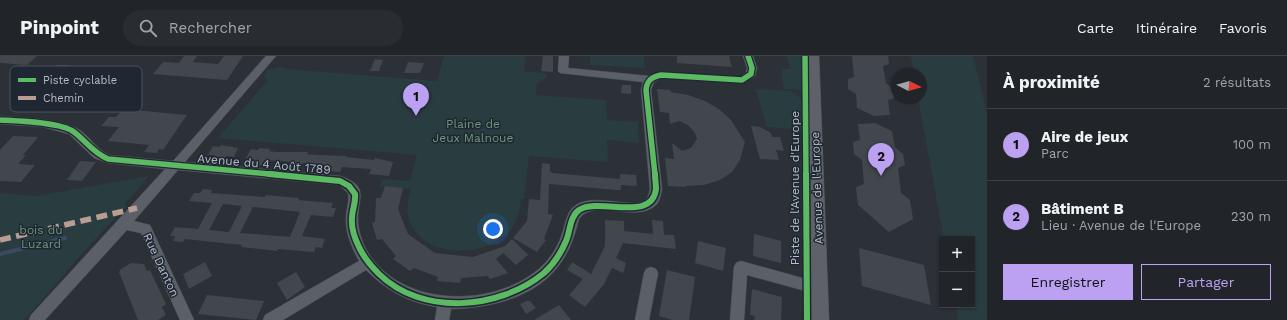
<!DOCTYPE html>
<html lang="fr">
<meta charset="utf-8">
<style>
:root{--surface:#21252a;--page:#292d32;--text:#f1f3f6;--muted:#a2a5a8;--line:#3e4247;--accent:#bca0f2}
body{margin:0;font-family:"Work Sans",sans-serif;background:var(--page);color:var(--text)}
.controls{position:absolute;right:12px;bottom:12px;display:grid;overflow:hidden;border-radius:0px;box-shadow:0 1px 3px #0004}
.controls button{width:36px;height:36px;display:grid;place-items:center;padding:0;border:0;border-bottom:1px solid var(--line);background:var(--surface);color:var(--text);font:20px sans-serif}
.compass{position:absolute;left:891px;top:12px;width:36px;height:36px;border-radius:50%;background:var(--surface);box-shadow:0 1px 3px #0004;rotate:96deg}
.you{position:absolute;left:493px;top:173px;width:14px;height:14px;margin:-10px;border:3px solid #fff;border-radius:50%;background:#1a73e8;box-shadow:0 0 0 6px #1a73e833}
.badge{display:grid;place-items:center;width:26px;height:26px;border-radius:50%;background:var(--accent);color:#111;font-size:13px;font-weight:700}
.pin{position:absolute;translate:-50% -33px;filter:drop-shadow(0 1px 2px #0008)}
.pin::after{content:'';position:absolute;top:21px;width:14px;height:12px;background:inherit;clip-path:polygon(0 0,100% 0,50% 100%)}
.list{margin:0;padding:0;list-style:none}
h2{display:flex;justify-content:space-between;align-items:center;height:52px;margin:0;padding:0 16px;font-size:17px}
h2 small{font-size:13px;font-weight:400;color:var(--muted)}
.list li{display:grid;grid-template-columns:26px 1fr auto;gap:12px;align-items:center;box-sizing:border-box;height:72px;padding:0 16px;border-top:1px solid var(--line)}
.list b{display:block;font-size:15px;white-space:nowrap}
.list p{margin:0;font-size:13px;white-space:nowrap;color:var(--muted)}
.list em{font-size:13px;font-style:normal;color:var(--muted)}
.actions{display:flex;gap:8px;padding:12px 16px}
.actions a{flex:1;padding:9px 0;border:1px solid var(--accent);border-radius:0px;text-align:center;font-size:14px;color:var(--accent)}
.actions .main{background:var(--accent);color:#111}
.icon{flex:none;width:22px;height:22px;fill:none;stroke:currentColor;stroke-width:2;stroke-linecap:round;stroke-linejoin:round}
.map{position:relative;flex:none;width:987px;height:264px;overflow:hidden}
header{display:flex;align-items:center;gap:24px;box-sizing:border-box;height:56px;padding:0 20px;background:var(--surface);border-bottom:1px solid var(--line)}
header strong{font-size:19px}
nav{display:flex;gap:22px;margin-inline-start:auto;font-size:14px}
.search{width:280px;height:36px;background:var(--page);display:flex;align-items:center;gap:10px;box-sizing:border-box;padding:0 14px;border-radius:22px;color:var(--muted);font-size:15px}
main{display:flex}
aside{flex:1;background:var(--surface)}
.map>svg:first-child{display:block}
.green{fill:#293c3f}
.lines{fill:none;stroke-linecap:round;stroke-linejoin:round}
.stream{stroke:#3b4a62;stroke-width:4}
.building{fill:#42464d;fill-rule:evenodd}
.minor-casing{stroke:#4a4d53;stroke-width:1}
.major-casing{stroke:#4a4d55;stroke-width:1}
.minor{fill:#5b5f67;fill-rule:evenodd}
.major{fill:#5e6268;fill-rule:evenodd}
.quiet{stroke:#b99d93;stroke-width:5.5;stroke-dasharray:11 5.5;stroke-linecap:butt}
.cycleway-far1-casing{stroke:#1f2733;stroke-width:8}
.cycleway-casing{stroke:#1f2733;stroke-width:9}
.cycleway-far1{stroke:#5cba63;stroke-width:5.5}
.cycleway{stroke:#5cba63;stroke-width:6}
.labels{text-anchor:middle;stroke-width:3;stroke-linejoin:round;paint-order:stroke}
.park-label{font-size:12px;fill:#6e9878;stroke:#1f2733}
.street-label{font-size:12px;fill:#b6bdc9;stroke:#1f2733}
.key{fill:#1f2733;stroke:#4c5460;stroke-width:1}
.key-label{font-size:11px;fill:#b6bdc9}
</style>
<header>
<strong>Pinpoint</strong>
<div class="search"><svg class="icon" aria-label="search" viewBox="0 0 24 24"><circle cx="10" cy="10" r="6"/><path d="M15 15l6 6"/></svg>Rechercher</div>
<nav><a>Carte</a><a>Itinéraire</a><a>Favoris</a></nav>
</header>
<main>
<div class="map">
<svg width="987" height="264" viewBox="0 0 987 264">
<rect width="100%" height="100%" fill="#2c3138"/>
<!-- green -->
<path class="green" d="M444 0H526L524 15 547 17 546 22 537 27 536 39 606 44 607 64 638 66 639 87 607 84 608 106 529 100 524 143H521C520 153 518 163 512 172 488 204 419 204 408 160 406 151 409 142 411 133L380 130 382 123 410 125 417 99 218 82 268 24 264 21 267 14 282 11 285 13 437 25Z
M590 0H644L645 12 590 9Z
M786 0H802L803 34 784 33 781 13H791Z
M911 0H973L987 56V264H958L956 249H972V183H944L918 42H921V18H914Z
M756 33 791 35 802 43V74L767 71Z
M149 120 124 149H128L94 184 28 260 24 264H0V137L36 140Z"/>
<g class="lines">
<!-- stream -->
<path class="stream" d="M0 198 65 182"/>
</g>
<!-- building -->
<path class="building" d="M0 0H37L27 9 0 7Z
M184 0H197L193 6 218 8 224 0H243L227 24 153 18 163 6 179 7Z
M543 0H553V16L541 15Z
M677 0H729L732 11 677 7Z
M852 0H888L889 8 883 10 886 27 893 33 894 42 888 44 890 59 874 60 857 52 856 38 848 33V23L854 21Z
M375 3 383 4 379 15H370Z
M408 6 424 7 420 17H404Z
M58 9H69L66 13H69L67 15 72 17 44 46 41 47 14 45 45 13 49 14Z
M622 29H631V38L621 37Z
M657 33 670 34 671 36 688 39 705 45 719 53 731 64 745 86 740 104 732 116 720 124 704 129 685 130V131L668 130 665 102 674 103 672 87 682 95 691 92 697 83 695 77 688 69 679 65 670 68 669 57 660 56Z
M123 53 187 59 163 94 159 93 157 97 144 96 149 89 108 85 119 71 101 70 109 61H116Z
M875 67 892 75 895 91 903 98 905 109 898 112 901 137 910 144 913 163 889 176 858 149 856 131 864 128 862 104 854 98 853 86 860 84 858 68Z
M751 70 760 71 771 77 772 81H780L784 95 776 94 779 104 760 103Z
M13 80 38 81 23 99H26L18 108 35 109 21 126 0 125V94Z
M221 89 238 92 234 101 226 100 223 105 212 104 215 99H208L213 90 220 91Z
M259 92 270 93 269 95 276 96H308L307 98 315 99 347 100 346 101 374 104 375 102 393 106 389 120 369 118 371 113 355 112 342 111 340 116 329 115 332 110 324 109 303 107 301 112 290 111 293 106 264 104 262 109 251 108 254 103 246 102 251 93 258 94Z
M80 105 96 106 82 125 67 124Z
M542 107 550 108V116L553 117 620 123V118L636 119 637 130 621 129V134H616L549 128 548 158 553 159 544 183 546 184 537 196 513 182 527 165 529 143 540 144Z
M385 130 403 132 398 153 408 178 435 197 473 201 505 190 512 183 528 199 516 209 503 197 496 203 508 217 490 223 488 220 461 222 460 227 437 225 438 221 414 212 410 215 393 203 396 200 382 183 377 184 372 167 375 166 376 142H381Z
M203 133 212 134 211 137 265 141 266 139 299 142 298 144 333 147 331 152H336L333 161 311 159 302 180 325 183 322 192 316 191 314 196 278 193 277 195 251 192 241 191 242 189 185 183 183 186 173 185 175 180H170L175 171 198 173 212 147 189 145 194 137H200ZM223 148 242 150 229 176 209 174ZM253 151 300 156 290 181 240 177Z
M605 164 624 165V175L653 178 652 164 663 165 664 179H674L676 193 623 187 616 202 626 207 623 217 612 212 604 228 585 251 569 239 583 223 567 214 572 206 591 218 605 190Z
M754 178 781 185V207L753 200Z
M698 185 726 192 723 215 695 207Z
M859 192 924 209 931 249 862 230Z
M205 206 212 220 189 233 183 218Z
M131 207 144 208 147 215 150 214 166 248 162 251 166 259 158 264H138L119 216 121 213Z
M667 214 695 221 689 264H672L659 260Z
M296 216 305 231 287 244 277 227Z
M752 233 782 241 781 264H754L755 260 750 259Z
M207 239 254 244 264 245 256 264 198 258Z
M527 245H530L536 252 526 258 520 248Z
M559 249 571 264H534Z"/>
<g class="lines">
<defs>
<path id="minor" d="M266 0H276L185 106 340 120C370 130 358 141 358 163 358 174 362 186 367 195 401 253 498 253 543 209 553 199 559 188 563 175 565 168 566 162 570 155 586 131 635 157 647 142 649 139 649 136 650 133L641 34 643 26 560 17 558 15 559 0H569L568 12 649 20 661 16 740 21 746 17 747 12 743 0H753L757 12 755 20 742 27 661 22 654 26 651 34 662 133C661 138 660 144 657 148 637 169 594 141 579 163 575 178 571 192 562 205 539 241 491 252 451 253L449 264H435L437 251C409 247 386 234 366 214L283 264H263L265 259 359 205C352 192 345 176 346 162 346 153 350 145 348 137L339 129 178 114 134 165 150 169 194 264H180L141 177 127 174 45 264H29L31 259 165 113 108 107 94 102 69 78 43 71 0 68V60C22 62 56 62 76 72 89 78 95 93 109 99L173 105Z
M741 205 820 227 825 229 827 233 825 237 820 239 747 219 744 264H730L734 211 736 207Z
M651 211 656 213 658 217 649 264H635L644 217 646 213Z"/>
<path id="major" d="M807 0H819L829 264H811Z"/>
</defs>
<!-- minor casing -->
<use href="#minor" class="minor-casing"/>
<!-- major casing -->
<use href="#major" class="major-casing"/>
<!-- minor -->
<use href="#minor" class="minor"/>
<!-- major -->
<use href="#major" class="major"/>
<!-- quiet -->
<path class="quiet" d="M0 184 137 152"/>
<defs>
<path id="cycleway-far1" d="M805 0 806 119
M0 64C17 65 61 66 74 76 86 85 93 97 108 103L280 119
M655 119 646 34C647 24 652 21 661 19L742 24 751 18 752 12 748 0"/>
<path id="cycleway" d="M269 118 340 125 349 130 355 138C356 146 352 154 352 162 351 172 355 183 359 191 364 202 371 210 379 218 422 260 499 254 544 217 554 208 561 197 566 185 570 176 570 160 579 154 600 141 652 167 656 133 656 129 655 123 655 118
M806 118 807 264"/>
</defs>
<!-- cycleway-far1 casing -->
<use href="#cycleway-far1" class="cycleway-far1-casing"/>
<!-- cycleway casing -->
<use href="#cycleway" class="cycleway-casing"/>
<!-- cycleway-far1 -->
<use href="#cycleway-far1" class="cycleway-far1"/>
<!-- cycleway -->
<use href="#cycleway" class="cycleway"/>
</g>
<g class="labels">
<!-- park labels -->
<g class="park-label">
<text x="473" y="72">Plaine de<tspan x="473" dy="14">Jeux Malnoue</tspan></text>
<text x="41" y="178">bois du<tspan x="41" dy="14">Luzard</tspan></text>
</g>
<!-- street labels -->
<g class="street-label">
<text transform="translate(264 108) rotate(5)" y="4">Avenue du 4 Août 1789</text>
<text transform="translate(795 132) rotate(-90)" y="4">Piste de l'Avenue d'Europe</text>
<text transform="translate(817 132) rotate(-92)" y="4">Avenue de l'Europe</text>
<text transform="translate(161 209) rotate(65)" y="4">Rue Danton</text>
</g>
</g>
<!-- legend -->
<rect x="10" y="10" width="132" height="46" rx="6" class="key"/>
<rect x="18" y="22" width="18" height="4" fill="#5cba63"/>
<rect x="18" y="40" width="18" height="4" fill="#b99d93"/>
<g class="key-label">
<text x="43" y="28">Piste cyclable</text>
<text x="43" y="46">Chemin</text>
</g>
</svg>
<div class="controls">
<button>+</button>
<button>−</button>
</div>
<svg class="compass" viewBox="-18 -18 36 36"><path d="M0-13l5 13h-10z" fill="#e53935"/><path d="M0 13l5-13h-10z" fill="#a2a5a8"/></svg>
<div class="you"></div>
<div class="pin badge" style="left:416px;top:60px">1</div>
<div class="pin badge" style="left:881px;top:120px">2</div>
</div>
<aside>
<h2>À proximité<small>2 résultats</small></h2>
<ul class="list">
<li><span class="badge">1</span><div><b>Aire de jeux</b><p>Parc</p></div><em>100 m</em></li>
<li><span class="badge">2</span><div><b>Bâtiment B</b><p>Lieu · Avenue de l'Europe</p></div><em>230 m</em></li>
</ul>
<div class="actions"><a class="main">Enregistrer</a><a>Partager</a></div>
</aside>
</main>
